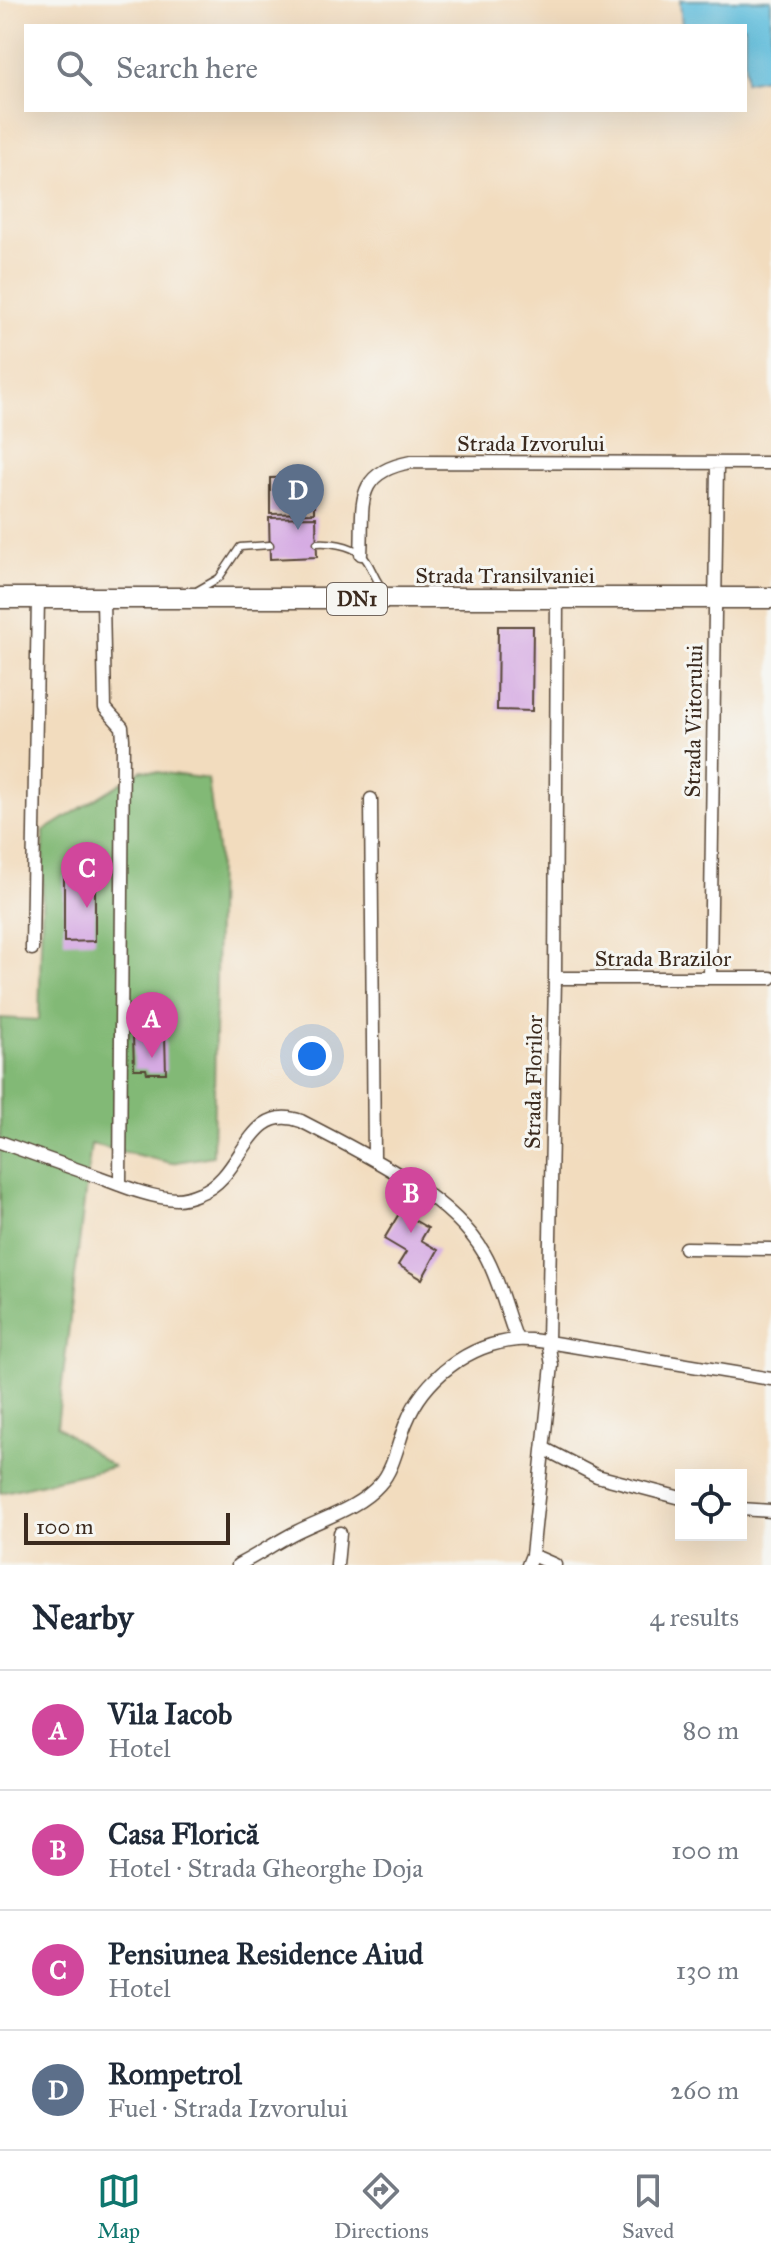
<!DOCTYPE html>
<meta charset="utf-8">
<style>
:root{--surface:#fff;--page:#f2f2f3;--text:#1f2937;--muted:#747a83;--line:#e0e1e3;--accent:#0f766e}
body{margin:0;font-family:"IM FELL Great Primer",serif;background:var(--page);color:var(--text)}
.controls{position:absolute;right:24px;bottom:24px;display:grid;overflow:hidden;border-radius:0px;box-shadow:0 8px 32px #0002}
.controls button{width:72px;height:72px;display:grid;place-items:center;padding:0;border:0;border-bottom:2px solid var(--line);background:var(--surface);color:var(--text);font:40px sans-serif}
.scale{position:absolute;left:24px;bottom:20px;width:206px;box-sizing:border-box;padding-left:8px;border:4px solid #3b2a1e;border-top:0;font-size:22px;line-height:28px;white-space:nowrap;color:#3b2a1e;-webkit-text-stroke:6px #f6f6f2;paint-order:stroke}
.you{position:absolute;left:312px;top:1056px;width:28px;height:28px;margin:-20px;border:6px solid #fff;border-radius:50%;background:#1a73e8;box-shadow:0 0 0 12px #1a73e833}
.badge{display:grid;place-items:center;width:52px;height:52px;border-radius:50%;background:var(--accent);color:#fff;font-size:26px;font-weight:700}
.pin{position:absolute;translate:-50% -66px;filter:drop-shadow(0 2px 4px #0008)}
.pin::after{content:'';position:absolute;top:42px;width:28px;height:24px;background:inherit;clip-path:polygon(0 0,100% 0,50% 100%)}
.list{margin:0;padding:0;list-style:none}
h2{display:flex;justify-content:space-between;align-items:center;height:104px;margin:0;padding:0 32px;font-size:34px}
h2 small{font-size:26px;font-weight:400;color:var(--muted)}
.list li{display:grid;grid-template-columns:52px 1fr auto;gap:24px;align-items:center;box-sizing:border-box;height:120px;padding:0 32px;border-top:2px solid var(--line)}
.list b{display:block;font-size:30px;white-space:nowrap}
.list p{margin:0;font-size:26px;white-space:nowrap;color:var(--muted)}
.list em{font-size:26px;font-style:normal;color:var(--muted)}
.icon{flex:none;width:44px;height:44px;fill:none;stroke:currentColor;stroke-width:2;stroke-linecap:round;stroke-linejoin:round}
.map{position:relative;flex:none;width:771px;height:1565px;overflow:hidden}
.search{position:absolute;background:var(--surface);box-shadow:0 8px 32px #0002;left:24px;right:24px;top:24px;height:88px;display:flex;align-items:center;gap:20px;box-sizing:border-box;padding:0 28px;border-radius:0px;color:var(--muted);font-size:30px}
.sheet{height:584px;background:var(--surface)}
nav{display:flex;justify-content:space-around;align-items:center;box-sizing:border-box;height:112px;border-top:2px solid var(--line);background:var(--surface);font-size:22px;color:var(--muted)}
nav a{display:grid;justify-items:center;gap:4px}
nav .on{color:var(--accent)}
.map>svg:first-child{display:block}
.forest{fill:#82b976;stroke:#5e724a;stroke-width:2}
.water{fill:#5fbedd;stroke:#4d747e;stroke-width:2}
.building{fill:#d6abe3}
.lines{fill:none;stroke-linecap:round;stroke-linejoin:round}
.lane-casing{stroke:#564536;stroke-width:9}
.street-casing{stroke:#564536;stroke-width:15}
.primary-casing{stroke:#564536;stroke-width:23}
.lane{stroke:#fff;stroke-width:6}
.street{stroke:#fff;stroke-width:12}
.primary{stroke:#fff;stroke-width:20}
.labels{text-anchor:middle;stroke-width:6;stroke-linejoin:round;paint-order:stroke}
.shield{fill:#f6f6f2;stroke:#73675e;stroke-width:2}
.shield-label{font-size:20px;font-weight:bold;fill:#3b2a1e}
.street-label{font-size:22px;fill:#3b2a1e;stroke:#f6f6f2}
</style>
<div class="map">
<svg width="771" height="1565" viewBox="0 0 771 1565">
<rect width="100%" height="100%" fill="#f6f6f2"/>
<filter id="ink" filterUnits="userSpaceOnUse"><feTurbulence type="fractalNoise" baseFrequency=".0125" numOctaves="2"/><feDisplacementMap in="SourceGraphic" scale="16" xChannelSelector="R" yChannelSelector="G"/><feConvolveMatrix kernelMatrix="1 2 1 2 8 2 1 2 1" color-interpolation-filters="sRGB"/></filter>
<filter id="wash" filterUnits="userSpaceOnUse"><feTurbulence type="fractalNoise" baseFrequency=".006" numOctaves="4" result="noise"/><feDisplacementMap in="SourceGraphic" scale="32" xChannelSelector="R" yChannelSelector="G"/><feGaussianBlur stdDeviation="1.8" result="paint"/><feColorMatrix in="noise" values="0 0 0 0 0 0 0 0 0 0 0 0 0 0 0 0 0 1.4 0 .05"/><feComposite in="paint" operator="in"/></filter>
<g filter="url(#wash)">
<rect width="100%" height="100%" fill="#f2dcbe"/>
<!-- forest -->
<path class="forest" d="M142 770 208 779 218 856 213 1156 171 1163 91 1144 57 1426 113 1467 0 1493V1018L39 1020 44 831Z"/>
<!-- water -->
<path class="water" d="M680 0H771V77L745 82V26H682Z"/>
<g id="blocks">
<!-- building -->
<path class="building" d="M314 477V513L270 514V478Z
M316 517 317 557 270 559 269 518Z
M498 626H533L532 711 497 710Z
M64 876H95V941L64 942Z
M165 1035 166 1073H147L146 1069H134L133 1036Z
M400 1212 428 1228 421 1240 438 1250 422 1279 398 1265 406 1252 384 1239Z"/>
</g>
</g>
<g filter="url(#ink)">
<use href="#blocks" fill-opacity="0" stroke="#564536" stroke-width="2"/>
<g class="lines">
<defs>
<path id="lane" d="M317 543C329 542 350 545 361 554 372 563 374 582 386 592
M198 590 219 578 240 547 270 545"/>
<path id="street" d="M361 554C364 505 352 473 411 462L771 463
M103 599 105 708 122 727 123 739 120 1185
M371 799 374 1159
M32 949 38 598
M555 978H771
M710 978 717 464
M0 1142C33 1154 66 1166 99 1177 123 1186 151 1198 176 1199 184 1199 193 1196 200 1193 244 1178 246 1101 301 1121 360 1152 450 1194 484 1253 499 1279 506 1312 517 1340
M685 1248 771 1249
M545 1449 597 1476 681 1498
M741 1509 771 1511
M532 1555 555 1565
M238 1565C258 1555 276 1542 296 1532 324 1518 359 1508 380 1484 394 1469 398 1442 406 1423 424 1378 469 1344 517 1340 527 1339 538 1341 548 1342L771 1379
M337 1565 340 1533
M528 1565 532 1555 552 1365 548 1342 555 978 557 598"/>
<path id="primary" d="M0 598H771"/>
</defs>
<!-- lane casing -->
<use href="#lane" class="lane-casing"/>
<!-- street casing -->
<use href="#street" class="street-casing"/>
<!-- primary casing -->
<use href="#primary" class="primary-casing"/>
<!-- lane -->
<use href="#lane" class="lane"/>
<!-- street -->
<use href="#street" class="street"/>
<!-- primary -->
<use href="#primary" class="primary"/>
</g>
</g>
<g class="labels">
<!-- shield labels -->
<rect class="shield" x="327" y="583" width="60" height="32" rx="6"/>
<g class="shield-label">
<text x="357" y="606">DN1</text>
</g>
<!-- street labels -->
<g class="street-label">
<text x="531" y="451">Strada Izvorului</text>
<text x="505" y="583">Strada Transilvaniei</text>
<text transform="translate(693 721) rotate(-89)" y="8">Strada Viitorului</text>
<text x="663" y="966">Strada Brazilor</text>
<text transform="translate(533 1082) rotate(-89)" y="8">Strada Florilor</text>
</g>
</g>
</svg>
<div class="controls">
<button><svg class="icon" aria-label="locate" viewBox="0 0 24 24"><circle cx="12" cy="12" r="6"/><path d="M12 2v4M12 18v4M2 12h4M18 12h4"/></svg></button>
</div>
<div class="scale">100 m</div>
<div class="you"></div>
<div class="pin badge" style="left:152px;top:1058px;background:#d1479c">A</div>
<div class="pin badge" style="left:411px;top:1233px;background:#d1479c">B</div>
<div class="pin badge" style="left:87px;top:908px;background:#d1479c">C</div>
<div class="pin badge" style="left:298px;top:530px;background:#5c6f8a">D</div>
<div class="search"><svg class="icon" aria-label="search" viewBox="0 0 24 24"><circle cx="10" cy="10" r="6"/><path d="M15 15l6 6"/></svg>Search here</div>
</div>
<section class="sheet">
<h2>Nearby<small>4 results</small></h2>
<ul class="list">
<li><span class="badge" style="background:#d1479c">A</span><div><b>Vila Iacob</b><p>Hotel</p></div><em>80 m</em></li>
<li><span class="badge" style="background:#d1479c">B</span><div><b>Casa Florică</b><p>Hotel · Strada Gheorghe Doja</p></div><em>100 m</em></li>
<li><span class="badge" style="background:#d1479c">C</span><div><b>Pensiunea Residence Aiud</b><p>Hotel</p></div><em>130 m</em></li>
<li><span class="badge" style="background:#5c6f8a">D</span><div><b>Rompetrol</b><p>Fuel · Strada Izvorului</p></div><em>260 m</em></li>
</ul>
</section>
<nav>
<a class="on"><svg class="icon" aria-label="map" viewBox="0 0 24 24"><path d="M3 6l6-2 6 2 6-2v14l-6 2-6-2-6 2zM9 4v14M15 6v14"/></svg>Map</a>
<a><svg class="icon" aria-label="directions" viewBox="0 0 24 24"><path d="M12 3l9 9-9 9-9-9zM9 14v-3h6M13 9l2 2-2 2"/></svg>Directions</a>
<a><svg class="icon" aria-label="saved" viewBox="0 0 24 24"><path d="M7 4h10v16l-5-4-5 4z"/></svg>Saved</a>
</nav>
